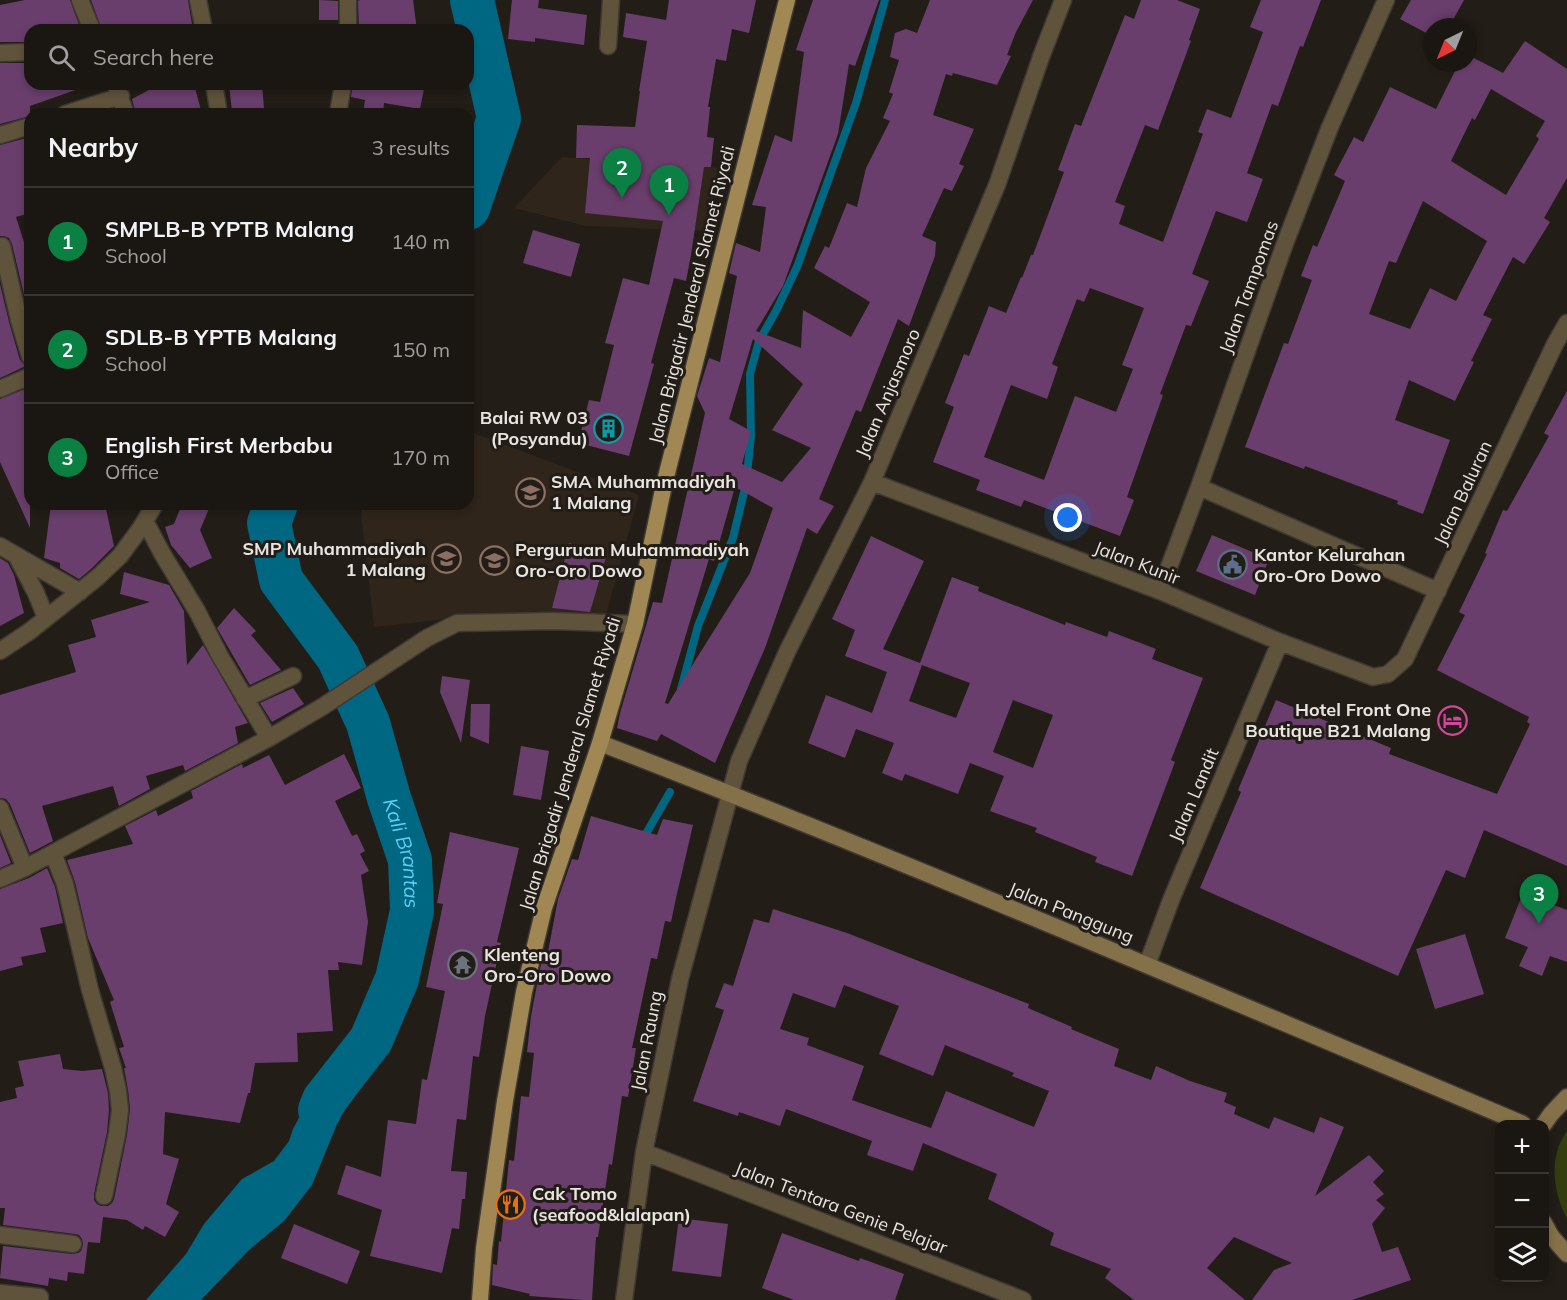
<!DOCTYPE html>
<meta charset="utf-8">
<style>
:root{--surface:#1a1611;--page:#231f1a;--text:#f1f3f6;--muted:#9f9f9f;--line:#383531;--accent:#0b8043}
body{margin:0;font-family:Mulish,sans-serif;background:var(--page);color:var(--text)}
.controls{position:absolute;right:18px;bottom:18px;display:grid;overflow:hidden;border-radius:12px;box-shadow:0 3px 9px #0003}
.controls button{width:54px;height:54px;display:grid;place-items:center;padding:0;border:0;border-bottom:2px solid var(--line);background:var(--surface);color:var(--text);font:30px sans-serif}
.compass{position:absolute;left:1423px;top:18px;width:54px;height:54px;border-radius:50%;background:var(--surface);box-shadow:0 3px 9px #0003;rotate:223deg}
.you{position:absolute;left:1068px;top:518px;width:21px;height:21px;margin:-15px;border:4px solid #fff;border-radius:50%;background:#1a73e8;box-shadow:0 0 0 9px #1a73e833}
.badge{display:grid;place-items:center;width:39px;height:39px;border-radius:50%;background:var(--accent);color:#fff;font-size:20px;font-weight:700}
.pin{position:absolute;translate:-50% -50px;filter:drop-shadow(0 2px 3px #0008)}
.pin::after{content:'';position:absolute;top:32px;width:21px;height:18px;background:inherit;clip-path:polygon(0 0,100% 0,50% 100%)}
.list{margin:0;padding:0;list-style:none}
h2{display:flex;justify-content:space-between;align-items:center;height:78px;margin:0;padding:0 24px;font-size:26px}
h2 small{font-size:20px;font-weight:400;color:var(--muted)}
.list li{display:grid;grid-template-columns:39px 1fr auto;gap:18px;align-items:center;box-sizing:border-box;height:108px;padding:0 24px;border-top:2px solid var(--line)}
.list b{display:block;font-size:22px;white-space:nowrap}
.list p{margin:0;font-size:20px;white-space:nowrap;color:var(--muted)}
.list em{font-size:20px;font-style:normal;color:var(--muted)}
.icon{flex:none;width:33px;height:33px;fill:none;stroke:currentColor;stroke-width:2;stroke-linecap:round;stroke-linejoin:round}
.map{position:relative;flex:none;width:1567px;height:1300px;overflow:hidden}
.search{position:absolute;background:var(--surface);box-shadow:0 3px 9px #0003;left:24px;top:24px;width:450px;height:66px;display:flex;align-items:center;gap:15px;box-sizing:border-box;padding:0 21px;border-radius:18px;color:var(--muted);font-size:22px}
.panel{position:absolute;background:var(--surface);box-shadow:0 3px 9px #0003;left:24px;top:108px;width:450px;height:402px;border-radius:18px}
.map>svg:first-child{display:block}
.built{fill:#2f251a}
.green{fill:#343d0e}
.water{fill:#006782}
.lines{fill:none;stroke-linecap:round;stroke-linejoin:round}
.stream{stroke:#006782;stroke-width:8}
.river{stroke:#006782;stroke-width:44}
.building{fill:#693e6c;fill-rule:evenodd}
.minor-casing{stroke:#3f3933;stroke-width:19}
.secondary-casing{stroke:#3f3933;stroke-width:19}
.primary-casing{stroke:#3f3933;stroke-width:19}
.minor{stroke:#5f533b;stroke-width:16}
.secondary{stroke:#847149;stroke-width:16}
.primary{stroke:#a08753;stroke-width:16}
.labels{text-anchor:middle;stroke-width:6;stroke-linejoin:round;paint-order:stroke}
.street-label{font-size:18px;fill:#e8e4e0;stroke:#231d17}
.poi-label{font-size:18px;font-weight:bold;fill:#e8e4e0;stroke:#231d17;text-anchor:start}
.water-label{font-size:20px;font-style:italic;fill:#5bd1fa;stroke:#231d17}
</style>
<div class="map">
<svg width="1567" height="1300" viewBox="0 0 1567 1300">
<rect width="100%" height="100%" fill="#231d17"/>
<!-- built -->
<path class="built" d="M562 157 721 168 709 231 586 226 514 208Z
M468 431 639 495 606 615 447 619 374 627 360 504H468Z"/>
<!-- green -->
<path class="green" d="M1567 1131V1219C1553 1192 1548 1157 1567 1131Z"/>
<!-- water -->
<path class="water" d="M335 1055 373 1071 340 1117 312 1185 284 1221 249 1250 201 1300H146L186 1254 204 1224 242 1179 274 1161 289 1141 293 1129 320 1079Z"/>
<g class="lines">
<!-- stream -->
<path class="stream" d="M681 689 698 626 733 538 746 484 751 436 750 374 759 341 776 311 797 267 856 103 885 0
M643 839 670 792"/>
<!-- river -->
<g class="river">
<path d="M468 208 499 118 472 0"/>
<path id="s1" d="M276 504 269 523 281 580 338 657 368 723 389 798 410 860 412 911 397 979 371 1040 324 1100 320 1110"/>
</g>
</g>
<!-- building -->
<path class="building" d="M25 0H70L81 30H30V42H0V5Z
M91 0H188L193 30H102Z
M319 0 338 1V20H319Z
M360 0H413L417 30H359L358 1Z
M512 0H539L538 8 587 15 584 45 535 38V42L508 39Z
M669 0H756L749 33 732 29 726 61 716 59 708 107H710L707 137 714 138 711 167H704L691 255 686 281 674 278 651 363 654 364 629 456 578 443 589 400 600 402 614 345 605 343 623 278 649 285 663 221 585 213 590 158H576L577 125 635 127 640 91H639L647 41 623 37 626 13 666 20Z
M813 0H879L855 66 849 64 838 134 783 286 756 331 801 348 803 310 851 337 870 302 814 268 825 246 829 248 847 203 857 207 866 168 890 121 883 118 893 94 889 92 899 60 890 57 895 33 906 29 917 33 930 0H1033L1016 32 1007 55 1011 56 997 85 953 73 952 76 946 74 933 115 974 129 959 164 964 166 952 191 944 188 922 236 936 242 935 256 909 326 898 319 861 412 856 410 819 499 834 506 817 534 807 528 765 648 715 763 661 734 657 741 617 728 620 713 653 602 662 603 705 413 697 396 709 358 720 362 737 276 729 273 736 243 760 252 766 207 752 205 775 135 792 142 804 52 796 50ZM753 339 803 384 772 430 811 448 782 482 742 464 751 431 729 419ZM735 487 773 508 750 573 668 704 665 703 709 559 714 561Z
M1141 0H1177L1200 9 1189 40 1191 41 1158 130 1145 125 1115 202 1125 206 1119 224 1163 242 1203 134 1198 132 1207 109 1231 118 1263 32 1250 27 1261 0H1321L1303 47 1300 46 1278 106 1272 104 1247 173 1263 179 1247 222 1216 211 1192 274 1209 281 1191 326 1186 325 1160 394 1163 395 1127 497 1134 500 1120 536 1024 500 1021 507 976 490 980 480 933 462 954 407 945 403 964 354 969 356 989 306 1006 313 1021 277 1022 278 1031 255H1033L1064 172 1058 170 1075 124 1081 126 1125 15 1134 19ZM1090 288 1144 308 1122 365 1133 369 1116 412 1075 396 1044 480 984 457 1011 385 1047 399 1058 367 1052 364 1077 299 1084 302Z
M1411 0H1464L1449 27H1432V36L1400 19Z
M1525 41 1567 69V178L1544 218 1550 222 1524 264 1513 257 1483 315 1492 319 1471 361 1474 362 1455 401 1409 380 1395 420 1450 440 1423 514 1397 504 1398 501 1305 466 1304 469 1245 447 1284 343 1288 344 1312 280 1301 276 1313 245 1317 247 1345 181 1334 175 1354 137 1363 142 1390 87 1436 109 1459 63H1468V55L1503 73ZM1491 89 1545 121 1536 136 1539 139 1506 195 1451 161 1472 118 1475 120ZM1423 201 1487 241 1456 301 1430 288 1410 329 1369 314 1389 261 1396 263Z
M0 63H30V84H84V87L30 106V116L0 124Z
M160 84H194L202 114H136L132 99Z
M229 84H262L264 108 232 111Z
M353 84H425L420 109 384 103 383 114H363L365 100 351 97Z
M30 137V213L16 217 30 261V320L12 244 9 238 4 236H0V145Z
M533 230 580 244 571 277 523 263Z
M0 284 9 322 20 360 26 366 0 378Z
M30 387V528L0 462V399Z
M1567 391V866L1484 830 1465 878 1446 870 1398 976 1200 888 1241 792 1238 790 1276 700 1391 748 1389 754 1497 794 1530 724 1527 722 1529 717 1437 670 1465 615 1459 612 1487 554 1485 553 1503 510 1507 511 1549 436 1544 433Z
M51 504H105L114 546 91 569 79 579 60 568V563L44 558Z
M182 504H211L200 530 212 558 190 568 171 545 165 527 174 524Z
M1212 535 1269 559 1255 595 1196 571Z
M871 536 924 561 883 649 920 663 952 577 979 587 978 591 1065 625 1066 622 1107 637 1109 631 1156 649 1152 659 1203 678 1171 760 1175 762 1132 876 1095 862 1097 857 1035 832 1037 828 990 811 1004 776 970 763 958 794 905 774 902 781 882 773 894 743 856 729 845 758 808 743 826 695 872 713 887 672 845 656 855 630 832 619ZM922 665 970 683 956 718 909 701ZM1013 700 1053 715 1033 768 993 752Z
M569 543 607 554 590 612 552 608Z
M0 558 8 563 14 575 24 613 0 626Z
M124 572 169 585 184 611 187 665 203 645 248 723 235 727 238 743 185 771 183 765 146 776 150 789 119 806 113 786 42 806 53 841 30 853 10 804 6 799 0 798V695L76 672 68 645 96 637 91 620 150 602 120 594Z
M234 608 256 631 251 635 281 670 250 685 217 628Z
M442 676 470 680 461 743 440 692Z
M293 688 304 704 272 722 260 703Z
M471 704H490L489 744 470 736Z
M521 746 549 751 541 800 513 795Z
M344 754 361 788 335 801 352 836 357 834 365 851 360 854 369 871 361 875 368 922 362 965 338 962 339 970H328L333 1031 297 1033 298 1062 255 1063 250 1093H248L240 1123 165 1112 163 1154 179 1159 166 1204 179 1212 165 1237 145 1226 143 1230 127 1220 103 1217 100 1243 88 1242 84 1274 68 1272 67 1281 49 1278 48 1286 0 1278 3 1246 72 1254 78 1253 81 1251 83 1245 82 1239 79 1235 75 1234 3 1225 5 1208H0V1102L17 1098 15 1088 24 1086 18 1061 60 1054 63 1069 82 1071 102 1069 108 1093 109 1110 107 1132 94 1194V1200L97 1204 101 1206H108L112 1203 114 1199 127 1135 130 1109 128 1090 124 1068H126L119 1048 124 1047 110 1002 114 1000 88 938 75 882 67 860 133 844 125 826 156 810 158 816 193 798 191 791 242 764 243 768 269 755 285 785Z
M591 816 657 835 663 819 693 825 676 898 671 922 665 921 657 959 651 958 632 1048H636L628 1097 622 1096 612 1165 609 1164 598 1237H596L592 1300H584L529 1296 530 1294 492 1285 493 1264 497 1265 499 1241 501 1242 509 1160 514 1161 521 1096 529 1097 534 1053 527 1052 531 1016 539 974 543 956 547 957 558 899 572 859 578 860Z
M450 832 519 848 497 942 501 943 485 1016 479 1057 473 1056 466 1120 457 1119 451 1171 467 1172 465 1199H462L459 1229 452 1228 442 1273 370 1256 382 1210 337 1194 346 1165 381 1177 388 1120 416 1124 422 1079 427 1080 445 991 426 987 443 904 437 903Z
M0 835 11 863 0 868Z
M47 868 55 887 63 923 40 928 46 952 21 957 23 965 0 971V889L29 878Z
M1523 893 1567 910V962L1550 956 1542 976 1519 966 1528 947 1505 938Z
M773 909 847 933 1029 1004 1028 1008 1072 1027 1071 1029 1119 1049 1114 1066 1151 1080 1156 1066 1190 1081 1227 1093 1224 1102 1236 1107 1234 1114 1269 1129 1274 1117 1314 1133 1320 1117 1344 1127 1315 1196 1369 1155 1384 1171 1373 1182 1384 1194 1376 1200 1385 1208 1372 1224 1382 1252 1398 1247 1411 1280 1352 1300H1252L1274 1270 1292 1263 1234 1237 1207 1268 1245 1300H1134L1105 1278 1111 1269 1050 1245 1054 1233 988 1199 997 1174 923 1143 913 1171 867 1155 872 1141 786 1109 780 1126 739 1112 738 1116 693 1101 724 1010 715 1007 724 983 733 986 754 919 769 923ZM844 985 899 1006 879 1054 933 1076 945 1045 1014 1073 1012 1076 1049 1091 1034 1127 946 1091 931 1128 852 1100 864 1066 807 1045 809 1038 780 1029 793 993 835 1008Z
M1465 934 1484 994 1435 1009 1416 949Z
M679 1218 728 1224 721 1277 672 1271Z
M294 1224 360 1251 347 1284 281 1258Z
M782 1233 859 1261 860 1258 904 1274 895 1300H794L762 1288Z"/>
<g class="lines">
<defs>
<path id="minor" d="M80 0 92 30
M198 0 204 30
M348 0V30
M608 46 611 0
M0 53 30 52
M115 84 126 114
M214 84 219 114
M65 114 121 96
M338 114 343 84
M0 135 30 126
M2 246 19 320 30 357
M0 389 30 376
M872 482 1160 591 1280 642 1373 677 1388 674 1405 659 1555 344 1567 323
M1199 487 1438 591
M145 521 163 555 197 611 220 656 269 738
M0 546 80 592
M17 557 36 593 46 618
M1160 591 1199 487 1284 246 1330 127 1386 0
M0 651 30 631 98 577 120 556 140 529 155 504
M245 699 293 676
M0 808 25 868
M53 853 65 884 90 990 113 1068 118 1091 120 1110 117 1134 104 1196
M0 879 25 868 53 853 269 738 322 707 427 638 457 623 552 621 635 624
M1147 965 1171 900 1280 642
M644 1152 1023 1300
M0 1235 73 1244
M0 1293 40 1297
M624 1300 644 1152 680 979 739 761 787 652 872 482 997 185 1041 57 1063 0"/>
<path id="secondary" d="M600 743C911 863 1217 995 1523 1124
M1544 1124 1551 1114 1567 1097
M1544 1223 1551 1236 1567 1254"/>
<path id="primary" d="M480 1300 484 1248 505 1101 524 992 544 908 600 743 635 624 664 485 787 0"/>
</defs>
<!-- minor casing -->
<use href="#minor" class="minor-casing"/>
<!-- secondary casing -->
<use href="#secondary" class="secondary-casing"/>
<!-- primary casing -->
<use href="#primary" class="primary-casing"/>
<!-- minor -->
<use href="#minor" class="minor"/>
<!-- secondary -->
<use href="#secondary" class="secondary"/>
<!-- primary -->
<use href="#primary" class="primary"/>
</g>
<!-- icons -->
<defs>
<symbol id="building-ring" viewBox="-11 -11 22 22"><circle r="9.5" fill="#231d17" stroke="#0f9aa8" stroke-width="1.5"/><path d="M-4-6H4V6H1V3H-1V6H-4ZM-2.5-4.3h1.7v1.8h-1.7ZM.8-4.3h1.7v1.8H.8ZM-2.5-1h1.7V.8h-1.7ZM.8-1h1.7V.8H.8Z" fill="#0f9aa8"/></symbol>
<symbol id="school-ring" viewBox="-11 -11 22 22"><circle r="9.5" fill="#231d17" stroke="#8d6e63" stroke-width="1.5"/><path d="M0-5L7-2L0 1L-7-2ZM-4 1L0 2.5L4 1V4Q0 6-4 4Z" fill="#8d6e63"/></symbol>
<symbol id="civic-ring" viewBox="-11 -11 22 22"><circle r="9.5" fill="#231d17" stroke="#5c6f8a" stroke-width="1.5"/><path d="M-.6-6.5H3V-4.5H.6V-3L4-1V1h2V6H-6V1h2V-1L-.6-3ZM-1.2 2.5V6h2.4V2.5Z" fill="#5c6f8a"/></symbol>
<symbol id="hotel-ring" viewBox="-11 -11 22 22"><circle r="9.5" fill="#231d17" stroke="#d1479c" stroke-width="1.5"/><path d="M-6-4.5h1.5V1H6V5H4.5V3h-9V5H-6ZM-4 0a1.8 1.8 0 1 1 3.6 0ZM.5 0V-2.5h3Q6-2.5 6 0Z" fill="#d1479c"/></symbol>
<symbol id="temple-ring" viewBox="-11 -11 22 22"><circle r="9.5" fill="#231d17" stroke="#6b7280" stroke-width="1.5"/><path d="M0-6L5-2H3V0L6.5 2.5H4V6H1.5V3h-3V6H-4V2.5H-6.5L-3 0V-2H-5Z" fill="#6b7280"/></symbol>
<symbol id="restaurant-ring" viewBox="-11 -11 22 22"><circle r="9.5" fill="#231d17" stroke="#e8710a" stroke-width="1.5"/><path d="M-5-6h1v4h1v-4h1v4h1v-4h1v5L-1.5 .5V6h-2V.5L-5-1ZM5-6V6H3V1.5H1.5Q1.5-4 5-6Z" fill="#e8710a"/></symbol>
</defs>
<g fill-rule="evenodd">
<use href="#building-ring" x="592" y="412" width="33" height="33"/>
<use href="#school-ring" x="514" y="476" width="33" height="33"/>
<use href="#school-ring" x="430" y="542" width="33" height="33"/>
<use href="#school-ring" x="478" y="544" width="33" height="33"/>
<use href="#civic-ring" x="1216" y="548" width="33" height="33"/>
<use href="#hotel-ring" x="1436" y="704" width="33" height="33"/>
<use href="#temple-ring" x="446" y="948" width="33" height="33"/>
<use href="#restaurant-ring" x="494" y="1188" width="33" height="33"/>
</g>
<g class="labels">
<!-- street labels -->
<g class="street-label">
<text transform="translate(1249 287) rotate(-70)" y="6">Jalan Tampomas</text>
<text transform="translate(692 295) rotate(-76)" y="6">Jalan Brigadir Jenderal Slamet Riyadi</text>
<text transform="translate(888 393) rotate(-67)" y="6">Jalan Anjasmoro</text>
<text transform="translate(1463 493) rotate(-65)" y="6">Jalan Baluran</text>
<text transform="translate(1137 563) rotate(21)" y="6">Jalan Kunir</text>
<text transform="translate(570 764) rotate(-73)" y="6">Jalan Brigadir Jenderal Slamet Riyadi</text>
<text transform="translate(1194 795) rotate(-67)" y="6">Jalan Landit</text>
<text transform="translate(1071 913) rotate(22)" y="6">Jalan Panggung</text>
<text transform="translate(647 1041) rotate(-79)" y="6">Jalan Raung</text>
<text transform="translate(841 1208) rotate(21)" y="6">Jalan Tentara Genie Pelajar</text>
</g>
<!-- poi labels -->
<g class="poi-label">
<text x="588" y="424" text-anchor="end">Balai RW 03<tspan x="588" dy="21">(Posyandu)</tspan></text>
<text x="551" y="488">SMA Muhammadiyah<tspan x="551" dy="21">1 Malang</tspan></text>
<text x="426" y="555" text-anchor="end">SMP Muhammadiyah<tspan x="426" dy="21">1 Malang</tspan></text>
<text x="515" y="556">Perguruan Muhammadiyah<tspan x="515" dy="21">Oro-Oro Dowo</tspan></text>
<text x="1254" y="561">Kantor Kelurahan<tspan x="1254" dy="21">Oro-Oro Dowo</tspan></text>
<text x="1431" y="716" text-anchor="end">Hotel Front One<tspan x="1431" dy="21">Boutique B21 Malang</tspan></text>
<text x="484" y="961">Klenteng<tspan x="484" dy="21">Oro-Oro Dowo</tspan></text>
<text x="532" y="1200">Cak Tomo<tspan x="532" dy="21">(seafood&amp;lalapan)</tspan></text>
</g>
<!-- water labels -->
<g class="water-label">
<text dy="7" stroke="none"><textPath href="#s1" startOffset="382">Kali Brantas</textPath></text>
</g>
</g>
</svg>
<div class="controls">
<button>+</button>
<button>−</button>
<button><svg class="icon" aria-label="layers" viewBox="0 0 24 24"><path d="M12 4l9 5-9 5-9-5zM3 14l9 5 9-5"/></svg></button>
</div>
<svg class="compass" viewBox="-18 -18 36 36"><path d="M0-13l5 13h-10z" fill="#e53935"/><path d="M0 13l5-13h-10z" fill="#9f9f9f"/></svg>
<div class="you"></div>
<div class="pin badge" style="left:669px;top:215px">1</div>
<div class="pin badge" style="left:622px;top:198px">2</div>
<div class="pin badge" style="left:1539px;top:924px">3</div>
<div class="search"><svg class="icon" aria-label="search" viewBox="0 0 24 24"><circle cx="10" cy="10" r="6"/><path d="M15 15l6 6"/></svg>Search here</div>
<section class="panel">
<h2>Nearby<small>3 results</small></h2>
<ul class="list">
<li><span class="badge">1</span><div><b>SMPLB-B YPTB Malang</b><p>School</p></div><em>140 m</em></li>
<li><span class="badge">2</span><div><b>SDLB-B YPTB Malang</b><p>School</p></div><em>150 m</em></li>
<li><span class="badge">3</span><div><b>English First Merbabu</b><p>Office</p></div><em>170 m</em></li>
</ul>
</section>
</div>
